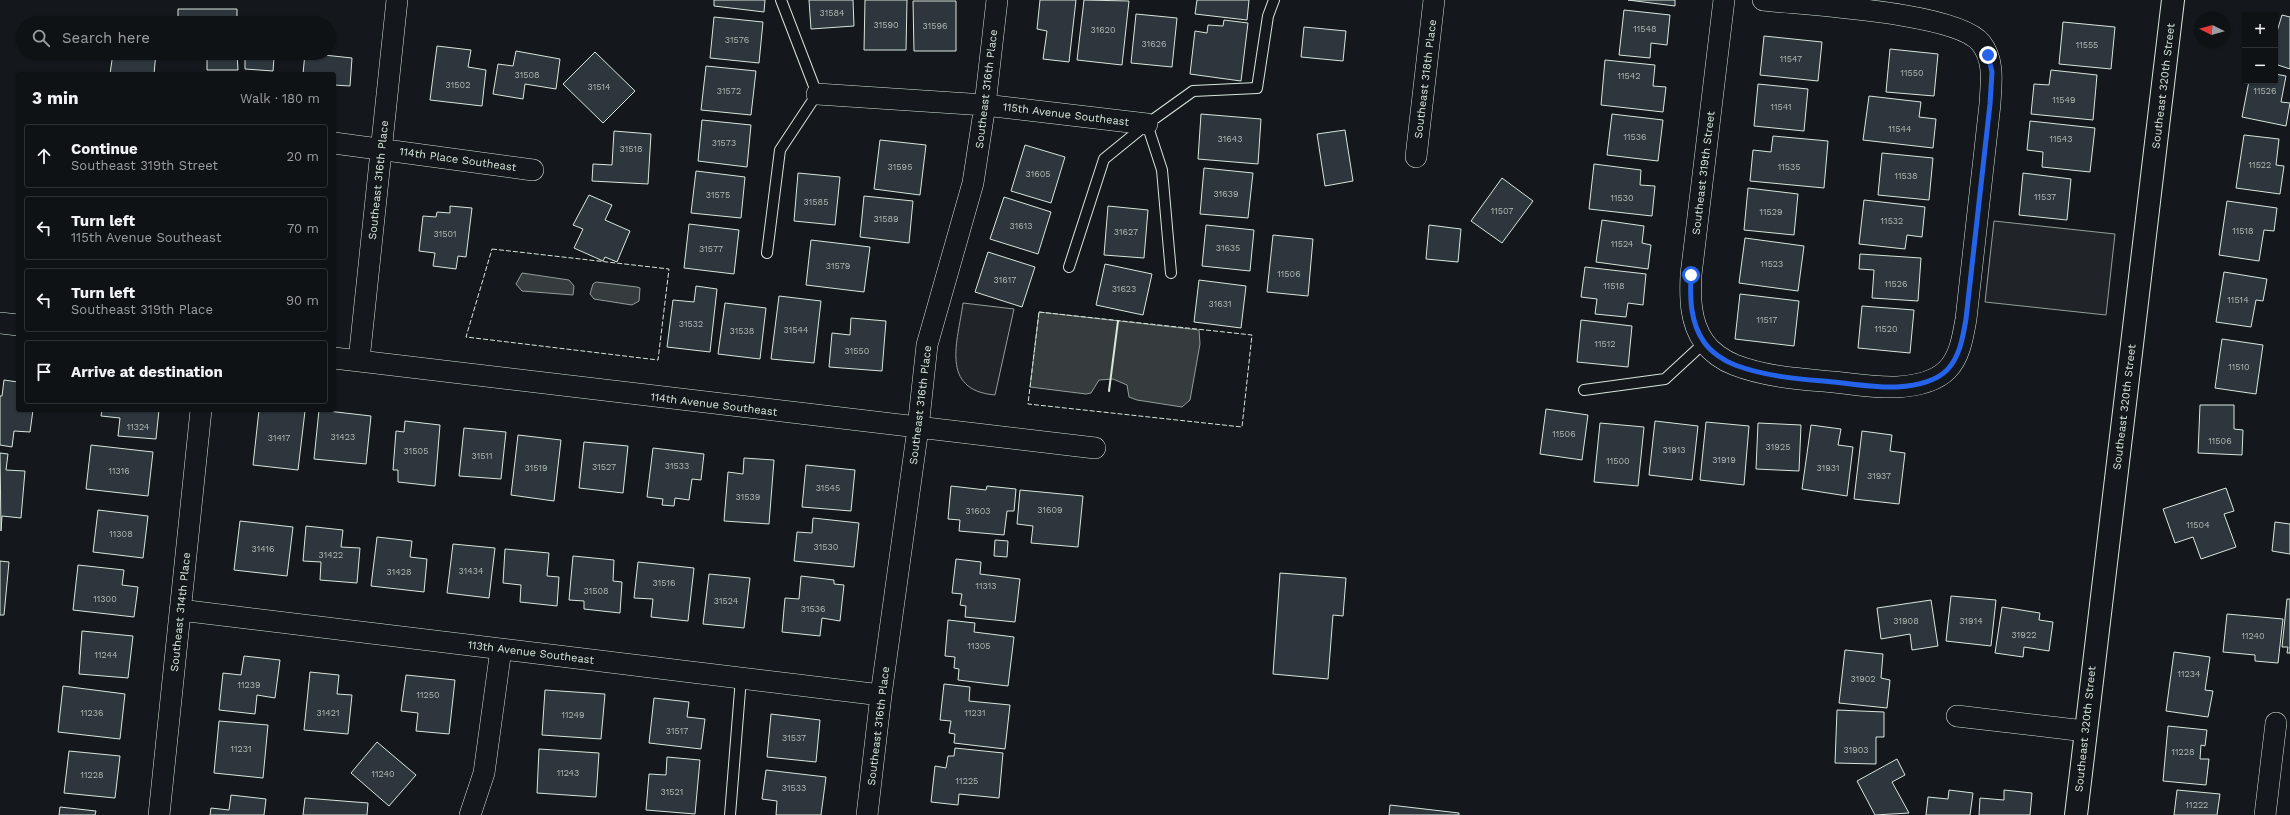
<!DOCTYPE html>
<meta charset="utf-8">
<style>
:root{--surface:#0f1215;--page:#181b1e;--text:#f1f3f6;--muted:#9b9ea0;--line:#2f3234}
body{margin:0;font-family:"Work Sans",sans-serif;background:var(--page);color:var(--text)}
.controls{position:absolute;right:12px;top:12px;display:grid;overflow:hidden;border-radius:4px;box-shadow:0 1px 3px #0004}
.controls button{width:36px;height:36px;display:grid;place-items:center;padding:0;border:0;border-bottom:1px solid var(--line);background:var(--surface);color:var(--text);font:20px sans-serif}
.compass{position:absolute;left:2194px;top:12px;width:36px;height:36px;border-radius:50%;background:var(--surface);box-shadow:0 1px 3px #0004;rotate:276deg}
.stop{position:absolute;width:12px;height:12px;margin:-9px;border:3px solid #2563eb;border-radius:50%;background:#fff}
.stop.end{background:#2563eb;border-color:#fff;box-shadow:0 1px 4px #0008}
.list{margin:0;padding:0;list-style:none}
h2{display:flex;justify-content:space-between;align-items:center;height:52px;margin:0;padding:0 16px;font-size:17px}
h2 small{font-size:13px;font-weight:400;color:var(--muted)}
.list li{display:grid;grid-template-columns:26px 1fr auto;gap:12px;align-items:center;box-sizing:border-box;height:64px;margin:0 8px 8px;padding:0 8px;border:1px solid var(--line);border-radius:4px}
.list b{display:block;font-size:15px;white-space:nowrap}
.list p{margin:0;font-size:13px;white-space:nowrap;color:var(--muted)}
.list em{font-size:13px;font-style:normal;color:var(--muted)}
.icon{flex:none;width:22px;height:22px;fill:none;stroke:currentColor;stroke-width:2;stroke-linecap:round;stroke-linejoin:round}
.map{position:relative;flex:none;width:2290px;height:815px;overflow:hidden}
.search{position:absolute;background:var(--surface);box-shadow:0 1px 3px #0004;left:16px;top:16px;width:320px;height:44px;display:flex;align-items:center;gap:10px;box-sizing:border-box;padding:0 14px;border-radius:22px;color:var(--muted);font-size:15px}
.panel{position:absolute;background:var(--surface);box-shadow:0 1px 3px #0004;left:16px;top:72px;width:320px;height:340px;border-radius:4px}
.map>svg:first-child{display:block}
.green{fill:#202428;stroke:#939e99}
.water{fill:#363b3e;stroke:#939e99}
.building{fill:#2c363c;stroke:#d8e6dc}
.lines{fill:none;stroke-linecap:round;stroke-linejoin:round}
.lane-casing{stroke:#d8e6dc;stroke-width:12}
.street-casing{stroke:#d8e6dc;stroke-width:22}
.secondary-casing{stroke:#d8e6dc;stroke-width:24}
.lane{stroke:#14181c;stroke-width:10}
.street{stroke:#14181c;stroke-width:21}
.secondary{stroke:#14181c;stroke-width:22}
.fence{stroke:#d8e6dc;stroke-width:1;stroke-dasharray:5 2;stroke-linecap:butt}
.wall{stroke:#d8e6dc;stroke-width:2}
.route{stroke:#2563eb;stroke-width:5}
.labels{text-anchor:middle;stroke-width:3;stroke-linejoin:round;paint-order:stroke}
.number-label{font-size:9px;fill:#adbab4}
.street-label{font-size:11px;fill:#d8e6dc;stroke:#14181c}
</style>
<div class="map">
<svg width="2290" height="815" viewBox="0 0 2290 815">
<rect width="100%" height="100%" fill="#14181c"/>
<!-- green -->
<path class="green" d="M1994 221 2115 234 2106 315 1985 302Z
M963 303 1014 309 995 395C939 390 958 341 963 303Z"/>
<!-- water -->
<path class="water" d="M522 273 569 280 574 286 573 295 522 291 516 284Z
M596 282 637 287 640 288 639 301 632 305 594 299 590 294 593 284Z
M1039 312 1199 330 1200 344 1190 400 1182 407 1137 400 1129 397 1127 385 1113 379 1099 380 1091 393 1086 394 1030 387Z"/>
<!-- building -->
<path class="building" d="M714 0H765L764 12 714 6Z
M809 0H853L854 26 811 29Z
M865 0H907L906 50H864Z
M1040 0H1076L1069 62 1043 59 1047 31 1037 29Z
M1084 0 1129 1 1122 65 1077 60Z
M1197 0H1249L1247 20 1195 14Z
M1628 0H1675V6Z
M913 1H956V51H914Z
M178 9H237V23H178Z
M1624 10 1670 15 1667 45 1651 43 1650 58 1619 55Z
M1136 14 1177 18 1172 67 1131 63Z
M2282 15 2290 17V69L2275 64V38Z
M714 17 763 22 759 63 710 58Z
M1224 20 1248 23 1241 81 1190 74 1195 31 1207 33 1208 25 1223 26Z
M2063 22 2115 27 2111 69 2059 64Z
M1304 27 1346 31 1343 61 1301 57Z
M1764 36 1822 42 1818 81 1760 75Z
M437 46 471 50 468 67 486 70 482 106 430 100Z
M1890 49 1938 54 1934 96 1886 92Z
M516 51 560 59 556 89 525 84 523 99 493 94 498 64 513 66Z
M595 52 635 91 603 123 563 84Z
M113 53H156L154 74H110Z
M199 53H237L238 70H207V54Z
M245 53H291V59L274 58 273 71 245 69Z
M305 53 352 58 350 86 334 85V74H303Z
M1605 60 1655 65 1653 86 1666 87 1663 112 1601 105Z
M706 66 756 71 751 115 701 110Z
M2051 70 2097 75 2093 120 2031 114 2034 84 2049 85Z
M2275 74 2286 76 2281 102 2290 103 2286 126 2242 117 2249 81H2275Z
M1758 84 1808 89 1804 131 1754 126Z
M1869 96 1921 102 1919 117 1936 119 1933 148 1863 140Z
M1201 114 1261 119 1258 164 1198 159Z
M1612 114 1663 120 1658 161 1607 155Z
M702 120 751 125 747 167 698 161Z
M2030 121 2095 128 2090 172 2042 167 2043 152 2027 150Z
M1345 130 1353 181 1325 186 1317 134Z
M614 131 651 134 648 184 592 181 593 164 612 165Z
M2244 135 2279 139 2276 165 2284 166 2280 194 2236 188Z
M1773 136 1828 141 1824 188 1750 181 1753 150 1771 152Z
M880 140 926 145 920 195 874 189Z
M1025 145 1065 157 1051 203 1011 191Z
M1882 153 1933 158 1929 200 1878 195Z
M1594 164 1641 170 1640 185 1655 186 1652 216 1589 209Z
M1204 168 1253 173 1248 218 1200 214Z
M696 171 745 177 741 218 691 213Z
M798 173 840 177 835 225 794 221Z
M2023 173 2071 179 2067 220 2019 215Z
M1502 178 1533 201 1502 243 1471 221Z
M1748 188 1798 194 1794 235 1744 230Z
M589 195 612 205 605 220 630 231 617 262 605 257 603 261 574 248 583 229 573 225Z
M864 196 913 201 909 243 860 237Z
M1004 197 1051 212 1038 254 990 239Z
M1864 200 1925 207 1922 237 1907 235 1905 249 1859 244Z
M2227 201 2277 208 2274 231 2264 230 2259 261 2219 255Z
M450 206 472 208 466 257 458 256 456 269 433 266 435 253 419 251 423 216 436 217 437 212 450 213Z
M1108 206 1148 210 1144 258 1104 255Z
M1602 220 1644 226 1642 243 1651 245 1648 269 1596 262Z
M689 224 739 230 734 274 684 268Z
M1206 225 1254 230 1250 271 1202 266Z
M1429 225 1461 229 1458 262 1426 259Z
M1273 235 1313 239 1308 296 1267 292Z
M1745 238 1804 246 1798 291 1739 283Z
M811 240 870 247 864 292 806 285Z
M988 252 1035 267 1022 307 975 292Z
M1860 254 1921 258 1918 301 1872 298 1874 270 1859 269Z
M1105 264 1152 274 1143 315 1096 305Z
M1585 267 1646 274 1643 305 1628 303 1626 317 1595 314 1597 299 1581 297Z
M2224 272 2267 279 2263 301 2256 300 2251 327 2216 322Z
M1199 280 1246 286 1241 328 1194 322Z
M696 286 717 289 710 352 667 347 673 300 694 302Z
M1740 294 1799 301 1794 346 1735 339Z
M779 296 821 301 814 363 771 359Z
M725 303 766 308 760 359 718 354Z
M1862 306 1914 310 1910 353 1858 348Z
M851 318 886 321 882 371 829 367 832 333 850 335Z
M1581 320 1632 326 1628 367 1577 362Z
M2222 339 2263 345 2256 394 2215 388Z
M4 380 18 382V410H33L30 432 14 431 12 447 0 445V396H2Z
M2200 405H2234V429L2243 430 2242 455 2198 453Z
M1546 409 1588 415 1582 460 1540 454Z
M102 410H159L156 439 118 436 120 418 101 416Z
M259 410 305 411 298 470 253 465Z
M319 410 371 416 366 464 314 459Z
M405 421 440 425 435 486 398 482V470H393L396 431 404 432Z
M1655 421 1698 426 1692 480 1649 475Z
M1706 422 1749 426 1744 485 1700 480Z
M1600 423 1644 427 1638 486 1594 482Z
M1758 423 1801 425 1799 471 1756 469Z
M1811 425 1841 429 1838 445 1853 447 1847 496 1802 489Z
M464 428 506 432 501 479 459 476Z
M1862 431 1892 435 1890 451 1905 453 1899 504 1854 499Z
M518 435 561 440 554 501 511 495Z
M584 442 628 446 623 493 579 488Z
M91 445 153 452 148 496 86 489Z
M653 448 704 454 701 480 692 479 689 500 675 498 674 506 662 505 663 499 647 497Z
M0 453 8 454 6 470 25 471 21 518 2 516 1 531Z
M744 458 774 460 769 524 724 521 728 472 743 474Z
M806 465 855 470 851 511 802 507Z
M951 486 986 490 987 486 1016 489 1014 511H1007L1004 535 959 531 960 520 948 519Z
M2226 488 2234 511 2224 514 2236 547 2201 559 2193 537 2175 543 2163 509Z
M1020 490 1083 496 1078 547 1031 543 1033 526 1017 524Z
M98 510 148 516 143 558 93 552Z
M813 518 859 523 854 567 794 561 797 532 812 533Z
M240 521 293 527 287 576 234 570Z
M2275 522 2290 524V554L2272 551Z
M306 526 343 530 341 547 360 548 357 583 320 580 321 562 303 561Z
M377 537 412 541 410 557 427 559 424 592 371 586Z
M995 540 1008 541 1007 557 994 556Z
M453 544 495 548 489 598 447 593Z
M505 549 549 553 547 576 559 577 557 606 520 602 521 585 503 583Z
M573 556 614 560 613 581 622 582 620 613 584 609V601L569 600Z
M956 559 981 562 980 574 1020 579 1015 622 965 617 966 606 960 605 962 594 952 593Z
M0 561 9 562 4 615H0Z
M638 562 694 568 688 621 651 617 653 599 634 598Z
M78 565 124 570 122 585 138 587 134 617 73 610Z
M1280 573 1346 578 1343 616 1333 615 1328 679 1273 674Z
M709 574 750 578 744 628 703 624Z
M801 576 834 580V584L844 585 840 621 822 618 820 636 782 632 785 598 799 599Z
M1951 596 1996 600 1991 646 1946 641Z
M2287 599H2290V653H2287L2288 647H2282Z
M1931 600 1938 646 1912 650 1910 634 1881 639 1877 608Z
M2002 607 2040 613 2039 620 2053 622 2049 651 2024 647 2023 657 1995 653Z
M2227 614 2283 619 2278 663 2255 661V655L2223 652Z
M948 620 975 623 974 632 1014 637 1008 686 958 680 959 669 954 668 955 657 945 656Z
M82 631 133 636 128 678 79 674Z
M1845 650 1883 654 1881 678 1890 680 1887 708 1839 703Z
M2174 652 2210 657 2205 690 2213 691 2208 717 2166 711Z
M244 656 280 660 275 698 257 695 255 714 219 710 223 673 241 675Z
M310 672 339 675 337 694 352 695 348 734 304 730Z
M406 675 455 680 449 734 416 731 418 713 401 711Z
M944 684 970 687 969 701 1010 705 1005 749 954 743 955 734 949 733 951 721 940 720Z
M63 686 125 694 120 739 58 732Z
M545 690 605 694 601 739 542 735Z
M654 698 689 702 687 717 705 719 701 749 649 743Z
M1837 710 1884 712V737H1876V764L1835 763Z
M771 714 820 720 816 762 767 757Z
M219 721 268 725 263 778 214 773Z
M2168 726 2207 730 2205 746 2201 745 2200 759H2209L2206 785 2163 781Z
M377 742 416 775 389 806 351 773Z
M955 748 1003 753 999 798 959 794 958 805 931 802 935 766 946 768 948 756H954Z
M539 749 599 753 596 797 537 793Z
M69 751 120 756 115 798 64 793Z
M667 757 700 760 695 814 646 810 649 774 666 775Z
M1897 759 1905 775 1892 782 1909 813 1875 815 1857 781Z
M766 770 826 777 821 815H776L777 801 762 799Z
M1949 790 1973 793 1970 815H1926L1928 797 1948 799Z
M2004 790 2032 793 2030 815H1979L1980 798 2004 800Z
M2177 790 2220 794 2217 815H2174Z
M231 795 266 799 264 815H210L211 808 229 810Z
M305 798 368 803 367 815H303Z
M1390 805 1459 813V815H1389Z
M60 807 96 811 95 815H59Z"/>
<g class="lines">
<defs>
<path id="lane" d="M1147 124 1193 91 1257 88 1268 16 1274 0
M767 253 780 150 817 94 781 0
M1069 267 1104 159 1147 124 1162 170 1171 273
M1584 390 1665 379 1704 343
M730 815 741 678"/>
<path id="street" d="M1724 0 1691 275C1690 298 1690 322 1704 342 1711 352 1724 361 1735 365 1766 377 1800 379 1833 382 1854 384 1876 388 1897 387 1913 386 1935 382 1947 370 1960 357 1963 336 1966 319L1990 104C1991 83 1995 61 1981 43 1957 12 1806 5 1763 0
M817 94 985 105 1147 124
M334 143 533 170
M1416 157 1434 0
M0 323 18 325
M334 358 1095 448
M359 360 397 0
M180 610 881 695
M1957 716 2085 731
M159 815 201 410
M470 815 484 773 501 649
M867 815 881 695 918 428 927 345 973 183 985 105 997 0
M2265 815 2276 723"/>
<path id="secondary" d="M2076 815 2173 0"/>
</defs>
<!-- lane casing -->
<use href="#lane" class="lane-casing"/>
<!-- street casing -->
<use href="#street" class="street-casing"/>
<!-- secondary casing -->
<use href="#secondary" class="secondary-casing"/>
<!-- lane -->
<use href="#lane" class="lane"/>
<!-- street -->
<use href="#street" class="street"/>
<!-- secondary -->
<use href="#secondary" class="secondary"/>
<!-- fence -->
<path class="fence" d="M492 249 669 269 658 360 466 337Z
M1039 312 1252 335 1242 427 1028 404Z"/>
<!-- wall -->
<path class="wall" d="M1109 391 1118 321"/>
</g>
<g class="lines">
<!-- route -->
<path class="route" d="M1691 275C1690 298 1690 322 1704 342 1711 352 1724 361 1735 365 1767 377 1801 379 1833 382 1854 384 1876 388 1897 387 1913 386 1935 382 1947 370 1960 357 1963 336 1966 319L1990 104 1992 72 1988 55"/>
</g>
<g class="labels">
<!-- number labels -->
<g class="number-label">
<text x="832" y="16">31584</text>
<text x="886" y="28">31590</text>
<text x="935" y="29">31596</text>
<text x="1645" y="32">11548</text>
<text x="1103" y="33">31620</text>
<text x="737" y="43">31576</text>
<text x="1154" y="47">31626</text>
<text x="2087" y="48">11555</text>
<text x="1791" y="62">11547</text>
<text x="1912" y="76">11550</text>
<text x="527" y="78">31508</text>
<text x="1629" y="79">11542</text>
<text x="458" y="88">31502</text>
<text x="599" y="90">31514</text>
<text x="729" y="94">31572</text>
<text x="2265" y="94">11526</text>
<text x="2064" y="103">11549</text>
<text x="1781" y="110">11541</text>
<text x="1900" y="132">11544</text>
<text x="1635" y="140">11536</text>
<text x="1230" y="142">31643</text>
<text x="2061" y="142">11543</text>
<text x="724" y="146">31573</text>
<text x="631" y="152">31518</text>
<text x="2260" y="168">11522</text>
<text x="900" y="170">31595</text>
<text x="1789" y="170">11535</text>
<text x="1038" y="177">31605</text>
<text x="1906" y="179">11538</text>
<text x="1226" y="197">31639</text>
<text x="718" y="198">31575</text>
<text x="2045" y="200">11537</text>
<text x="1622" y="201">11530</text>
<text x="816" y="205">31585</text>
<text x="1502" y="214">11507</text>
<text x="1771" y="215">11529</text>
<text x="886" y="222">31589</text>
<text x="1892" y="224">11532</text>
<text x="1021" y="229">31613</text>
<text x="2243" y="234">11518</text>
<text x="1126" y="235">31627</text>
<text x="445" y="237">31501</text>
<text x="1622" y="247">11524</text>
<text x="1228" y="251">31635</text>
<text x="711" y="252">31577</text>
<text x="1772" y="267">11523</text>
<text x="838" y="269">31579</text>
<text x="1289" y="277">11506</text>
<text x="1005" y="283">31617</text>
<text x="1896" y="287">11526</text>
<text x="1614" y="289">11518</text>
<text x="1124" y="292">31623</text>
<text x="2238" y="303">11514</text>
<text x="1220" y="307">31631</text>
<text x="1767" y="323">11517</text>
<text x="691" y="327">31532</text>
<text x="1886" y="332">11520</text>
<text x="796" y="333">31544</text>
<text x="742" y="334">31538</text>
<text x="1605" y="347">11512</text>
<text x="857" y="354">31550</text>
<text x="2239" y="370">11510</text>
<text x="138" y="430">11324</text>
<text x="1564" y="437">11506</text>
<text x="343" y="440">31423</text>
<text x="279" y="441">31417</text>
<text x="2220" y="444">11506</text>
<text x="1778" y="450">31925</text>
<text x="1674" y="453">31913</text>
<text x="416" y="454">31505</text>
<text x="482" y="459">31511</text>
<text x="1724" y="463">31919</text>
<text x="1618" y="464">11500</text>
<text x="677" y="469">31533</text>
<text x="604" y="470">31527</text>
<text x="536" y="471">31519</text>
<text x="1828" y="471">31931</text>
<text x="119" y="474">11316</text>
<text x="1879" y="479">31937</text>
<text x="828" y="491">31545</text>
<text x="748" y="500">31539</text>
<text x="1050" y="513">31609</text>
<text x="978" y="514">31603</text>
<text x="2198" y="528">11504</text>
<text x="121" y="537">11308</text>
<text x="826" y="550">31530</text>
<text x="263" y="552">31416</text>
<text x="331" y="558">31422</text>
<text x="471" y="574">31434</text>
<text x="399" y="575">31428</text>
<text x="664" y="586">31516</text>
<text x="986" y="589">11313</text>
<text x="596" y="594">31508</text>
<text x="105" y="602">11300</text>
<text x="726" y="604">31524</text>
<text x="813" y="612">31536</text>
<text x="1906" y="624">31908</text>
<text x="1971" y="624">31914</text>
<text x="2024" y="638">31922</text>
<text x="2253" y="639">11240</text>
<text x="979" y="649">11305</text>
<text x="106" y="658">11244</text>
<text x="2189" y="677">11234</text>
<text x="1863" y="682">31902</text>
<text x="249" y="688">11239</text>
<text x="428" y="698">11250</text>
<text x="92" y="716">11236</text>
<text x="328" y="716">31421</text>
<text x="975" y="716">11231</text>
<text x="573" y="718">11249</text>
<text x="677" y="734">31517</text>
<text x="794" y="741">31537</text>
<text x="241" y="752">11231</text>
<text x="1856" y="753">31903</text>
<text x="2183" y="755">11228</text>
<text x="568" y="776">11243</text>
<text x="383" y="777">11240</text>
<text x="92" y="778">11228</text>
<text x="967" y="784">11225</text>
<text x="794" y="791">31533</text>
<text x="672" y="795">31521</text>
<text x="2197" y="808">11222</text>
</g>
<!-- street labels -->
<g class="street-label">
<text transform="translate(1425 79) rotate(-83)" y="4">Southeast 318th Place</text>
<text transform="translate(2163 86) rotate(-83)" y="4">Southeast 320th Street</text>
<text transform="translate(986 89) rotate(-83)" y="4">Southeast 316th Place</text>
<text transform="translate(1066 114) rotate(7)" y="4">115th Avenue Southeast</text>
<text transform="translate(458 159) rotate(8)" y="4">114th Place Southeast</text>
<text transform="translate(1703 173) rotate(-83)" y="4">Southeast 319th Street</text>
<text transform="translate(378 180) rotate(-84)" y="4">Southeast 316th Place</text>
<text transform="translate(714 404) rotate(7)" y="4">114th Avenue Southeast</text>
<text transform="translate(920 405) rotate(-83)" y="4">Southeast 316th Place</text>
<text transform="translate(2124 407) rotate(-83)" y="4">Southeast 320th Street</text>
<text transform="translate(180 612) rotate(-84)" y="4">Southeast 314th Place</text>
<text transform="translate(531 652) rotate(7)" y="4">113th Avenue Southeast</text>
<text transform="translate(878 726) rotate(-83)" y="4">Southeast 316th Place</text>
<text transform="translate(2085 729) rotate(-84)" y="4">Southeast 320th Street</text>
</g>
</g>
</svg>
<div class="controls">
<button>+</button>
<button>−</button>
</div>
<svg class="compass" viewBox="-18 -18 36 36"><path d="M0-13l5 13h-10z" fill="#e53935"/><path d="M0 13l5-13h-10z" fill="#9b9ea0"/></svg>
<div class="stop" style="left:1691px;top:275px"></div>
<div class="stop end" style="left:1988px;top:55px"></div>
<div class="search"><svg class="icon" aria-label="search" viewBox="0 0 24 24"><circle cx="10" cy="10" r="6"/><path d="M15 15l6 6"/></svg>Search here</div>
<section class="panel">
<h2>3 min<small>Walk · 180 m</small></h2>
<ul class="list">
<li><svg class="icon" aria-label="ahead" viewBox="0 0 24 24"><path d="M12 20V5M6 11l6-6 6 6"/></svg><div><b>Continue</b><p>Southeast 319th Street</p></div><em>20 m</em></li>
<li><svg class="icon" aria-label="left" viewBox="0 0 24 24"><path d="M17 20v-9H6M10 6l-5 5 5 5"/></svg><div><b>Turn left</b><p>115th Avenue Southeast</p></div><em>70 m</em></li>
<li><svg class="icon" aria-label="left" viewBox="0 0 24 24"><path d="M17 20v-9H6M10 6l-5 5 5 5"/></svg><div><b>Turn left</b><p>Southeast 319th Place</p></div><em>90 m</em></li>
<li><svg class="icon" aria-label="arrive" viewBox="0 0 24 24"><path d="M6 21V4h12l-3 4 3 4H6"/></svg><div><b>Arrive at destination</b></div></li>
</ul>
</section>
</div>
